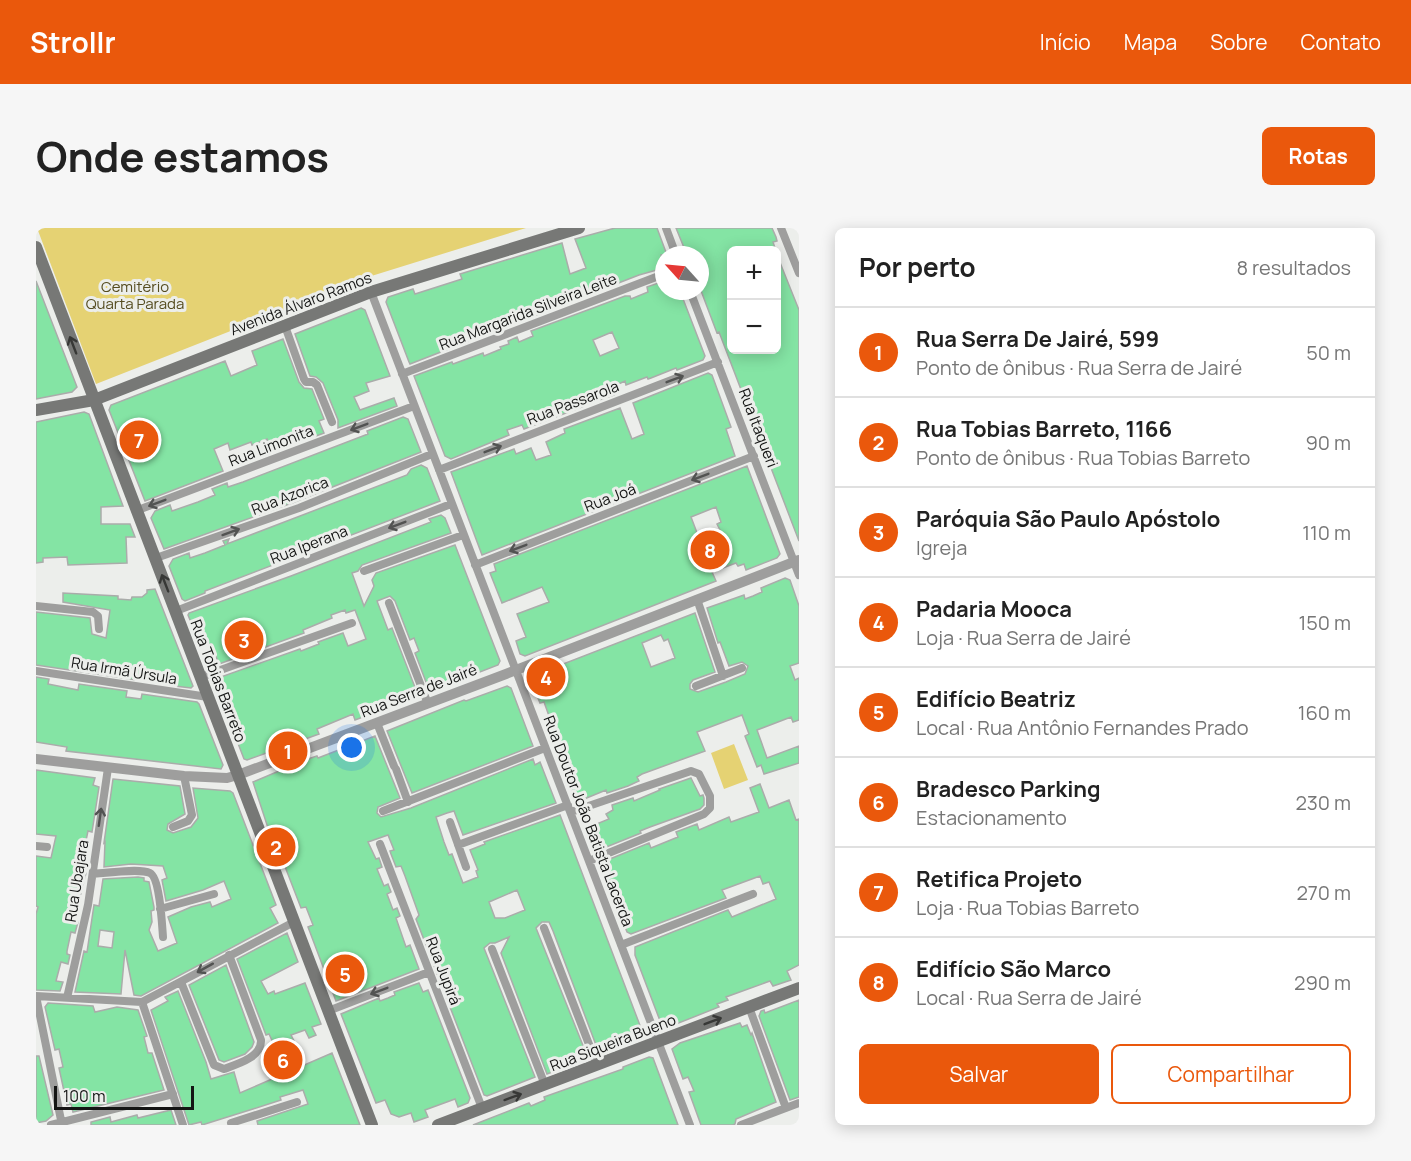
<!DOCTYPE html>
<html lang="pt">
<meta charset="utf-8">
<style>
:root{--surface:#fff;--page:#f6f6f6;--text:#222;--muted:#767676;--line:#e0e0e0;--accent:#ea580c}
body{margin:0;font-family:Manrope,sans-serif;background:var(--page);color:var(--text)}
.controls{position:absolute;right:18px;top:18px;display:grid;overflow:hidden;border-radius:9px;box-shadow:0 3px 15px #0003}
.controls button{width:54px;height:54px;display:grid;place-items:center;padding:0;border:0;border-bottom:2px solid var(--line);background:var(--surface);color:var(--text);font:30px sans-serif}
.compass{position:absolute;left:619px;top:18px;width:54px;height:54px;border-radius:50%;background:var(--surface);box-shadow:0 3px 15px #0003;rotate:297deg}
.scale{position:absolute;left:18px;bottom:15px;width:140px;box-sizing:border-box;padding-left:6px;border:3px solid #141514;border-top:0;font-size:16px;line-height:21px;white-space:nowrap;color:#141514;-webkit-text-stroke:4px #eceeeb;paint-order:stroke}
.you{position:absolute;left:316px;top:520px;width:21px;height:21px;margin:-15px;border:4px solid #fff;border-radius:50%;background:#1a73e8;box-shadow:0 0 0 9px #1a73e833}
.badge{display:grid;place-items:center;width:39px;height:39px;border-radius:50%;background:var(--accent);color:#fff;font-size:20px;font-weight:700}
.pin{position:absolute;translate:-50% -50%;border:3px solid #fff;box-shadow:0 2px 6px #0006}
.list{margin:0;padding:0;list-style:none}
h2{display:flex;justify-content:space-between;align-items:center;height:78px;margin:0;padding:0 24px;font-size:26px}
h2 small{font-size:20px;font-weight:400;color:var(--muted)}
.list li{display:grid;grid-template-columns:39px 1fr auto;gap:18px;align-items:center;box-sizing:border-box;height:90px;padding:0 24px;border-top:2px solid var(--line)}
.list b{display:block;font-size:22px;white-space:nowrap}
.list p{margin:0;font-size:20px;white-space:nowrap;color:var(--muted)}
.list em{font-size:20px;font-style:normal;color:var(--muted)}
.actions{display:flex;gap:12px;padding:18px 24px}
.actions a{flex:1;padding:14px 0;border:2px solid var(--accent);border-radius:9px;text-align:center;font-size:21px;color:var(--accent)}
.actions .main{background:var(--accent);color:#fff}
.map{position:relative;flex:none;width:763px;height:897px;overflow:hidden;border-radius:9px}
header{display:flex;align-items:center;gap:36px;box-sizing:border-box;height:84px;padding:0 30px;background:var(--accent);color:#fff}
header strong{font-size:28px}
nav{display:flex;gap:33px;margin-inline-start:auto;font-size:21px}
.intro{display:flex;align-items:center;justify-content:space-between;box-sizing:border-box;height:144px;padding:0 36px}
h1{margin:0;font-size:42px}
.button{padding:15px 27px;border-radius:9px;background:var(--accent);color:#fff;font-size:21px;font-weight:700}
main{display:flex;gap:36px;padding:0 36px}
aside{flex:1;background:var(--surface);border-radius:9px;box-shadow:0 3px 15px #0003}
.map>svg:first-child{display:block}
.green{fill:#e5d273}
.building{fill:#84e4a4;stroke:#aaacaa;stroke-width:1.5;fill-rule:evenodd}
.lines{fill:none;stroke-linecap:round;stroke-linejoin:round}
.minor{stroke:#9e9e9d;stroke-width:8}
.tertiary{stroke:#9e9e9d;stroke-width:10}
.secondary{stroke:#777876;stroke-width:12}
.oneway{stroke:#373836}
.oneway2{stroke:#525352}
.labels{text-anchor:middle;stroke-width:6;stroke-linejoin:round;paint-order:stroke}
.park-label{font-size:15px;fill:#554c20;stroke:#eceeeb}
.street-label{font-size:15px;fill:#141514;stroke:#eceeeb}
</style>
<header>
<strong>Strollr</strong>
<nav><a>Início</a><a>Mapa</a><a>Sobre</a><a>Contato</a></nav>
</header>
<div class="intro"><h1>Onde estamos</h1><a class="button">Rotas</a></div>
<main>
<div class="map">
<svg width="763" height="897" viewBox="0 0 763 897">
<rect width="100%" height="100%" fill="#eceeeb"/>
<!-- green -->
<path class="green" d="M1 0H490L329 50 60 156Z
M698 516 712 552 688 561 675 525Z"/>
<!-- building -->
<path class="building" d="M579 0H621L631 27H625L628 40 603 47 374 136 373 134 350 74 352 69 377 61 379 66 426 51 424 46 526 15 534 46 550 40 539 11Z
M640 0H736L740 9 741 13 737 14 739 20 736 21 737 22H696V122H741V27L763 82V313L683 104 681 105 664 60V27H651Z
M0 53 41 159 36 164 0 171Z
M628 53V63H644L669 128 667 132 641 142 640 140 615 150 612 151 611 149 590 157 589 153 576 159 578 167 563 172 560 166 545 172 548 178 488 201 486 197 471 202 473 207 415 231 409 228 378 148 416 134 417 136 447 125 448 128 465 121 464 119 473 116 472 113 481 109 483 114 497 108 495 103 549 83 589 68H594L595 71 612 64 611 59ZM576 104 583 120 564 128 557 112Z
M325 80 329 82 354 148 330 155 333 163 318 169 324 182 358 170 361 178 302 200V192L287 155 280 149 274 148 259 106Z
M247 111 263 154 268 160 276 161 288 191 283 193 288 205 275 210 271 207 249 216 250 218 236 224 231 211 216 217 215 214 194 222 192 215 178 221 187 243 109 273 73 182 75 177 189 133 195 148 221 137 216 123Z
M672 145 676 147 695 199 690 201 699 228 446 327 415 244 478 221 480 226 495 220 500 232 515 227 510 214 529 205 528 201 584 180 596 211 608 206 597 175Z
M48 184 53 186 87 278 65 279V296H94L99 309H90L91 335 32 337 31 329 7 330V334L0 335V194Z
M367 189 372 191 385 224 256 275 128 321 115 290 119 283 134 277 136 283 162 274 179 267 176 261 191 255 192 259 207 254 332 206 331 203Z
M385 237 391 240 404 273 169 363V365L149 373 146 371 133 338 137 331 153 325 154 330 169 325 189 317 187 313 193 311 191 316 371 247 375 241Z
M711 238 744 326 741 330 710 342 708 336 702 338 700 335 676 344 680 353 489 428 484 426 480 413 490 409 481 386 513 374 506 359 466 375 454 345 460 343 458 336ZM680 279 685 294 681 296 684 302 663 310 655 289Z
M405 287 409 290 415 305 326 337 322 343 316 345 328 378 338 358 336 352 340 345 419 317 464 433 462 437 400 461 393 462 379 425 383 423 378 410 374 412 359 373 354 368 341 373 352 402 356 400 382 467 380 469 319 492 317 486 281 501 283 506 211 532 208 531 178 453 179 451 264 421 265 423 283 416 282 414 307 405 312 418 330 411 319 382 310 385 309 382 295 387 296 390 267 402 268 405 183 436 175 416 165 419 152 387 153 385 255 348 395 294 393 291Z
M749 350 754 352 763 378V435L754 438 759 452 763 450V492L757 494 755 489 721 502 731 530 763 518V535L728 546 725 537 721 539 709 508 713 506 706 487 661 504 669 523 606 546 601 549 603 553 592 558 571 565 570 562 541 574 509 489 513 488 508 474 504 475 495 452 496 448 659 385 679 444 657 452 654 456V461L662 464 690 454 709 446 712 438 706 434 693 438 684 414 682 415 671 380 708 367 709 371 717 368 726 364 725 360ZM625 407 628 413 632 411 639 430 615 439 606 415Z
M119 361 157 458 155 460 139 458 140 447 121 444 120 453 100 450V452L0 437V384L54 390 56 406 70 410 74 382 27 374V365L82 368V371L95 372 96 369H106L111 365V362Z
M0 449 13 451 12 456 42 462 43 456 91 463 90 469 105 471 106 466 161 474 163 476 187 537 185 541 30 523 31 519 0 514Z
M471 458 475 460 497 518 376 565 351 503 428 472 430 473Z
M339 508 364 570 342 579 341 585 345 589 375 580 497 531 499 537 504 534 520 575 427 607 418 583 411 585 400 589 408 614 413 627 416 626 427 655 442 649 440 643 442 642 434 622 449 616 448 614 524 587 608 808 563 825 517 703 513 694H506L500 700 552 830 511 846 465 725 473 709 459 715H454L448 720 499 849 451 868 448 867 380 691 383 687 369 648 365 638 360 639 355 626 354 623 358 622 352 607 332 614 340 631 343 630 346 639 341 641 348 658 352 656 355 664 351 666 357 682 361 680 364 688 360 690 370 719 374 717 383 741 300 773 272 699 277 697 270 679 265 680 236 605 234 606 217 554 269 532 281 528 282 530ZM481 662 489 682 469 690H459L453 674Z
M0 542 59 550 57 557 63 559 56 604 52 603 48 622 47 633H49L47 644 50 645 38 693 42 694 39 705 35 704 31 723V726L34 727 32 736 25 734 20 753 27 754 24 763 0 762V686L2 679 0 678V628L15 630 20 608 0 606Z
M655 550 664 568 667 567 668 570V577L664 581 614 599 604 603 605 605 563 622 559 620 551 600 573 591 570 586 577 582 576 577 597 570 598 573 624 562 623 561Z
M77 551 144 558 149 586 132 596 131 602 137 605 155 599 162 590 157 560 194 563 197 565 240 677 234 680 242 695 105 768 98 767 89 722 85 766 39 764 48 723 51 724 58 677 63 678 67 651 102 649 108 650V653L113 654 118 679V682L115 683 116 694 113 702 122 723 141 715 132 689 155 679 174 674 176 679 195 671 188 653 167 662 130 673 126 652 131 650 127 638 95 636 68 639 69 614 68 615ZM64 702 78 704 76 720 62 718Z
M724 556 733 580 753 572 760 592 763 591V737L751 743 755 752 737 758 734 753 690 769 692 772 681 776 683 779 630 800 626 798 599 727V719L692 682 696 689 740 671 733 654 727 656 724 648 686 662 690 670 595 706 591 704 569 645 573 644 569 633 613 615 615 620 642 609 640 604 661 596 663 602 693 589 695 594 723 584 714 560Z
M251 705 262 734 225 753 232 766 238 763 239 766 269 755 285 796 276 799 280 807 273 810 269 802 255 807 258 813 243 820 242 818 239 819 233 806 230 807 201 731Z
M190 737 218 814 216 819 209 826 188 834 183 832 153 757Z
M383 755 387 764 392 762 434 870 432 875 422 879 419 871 389 882 392 889 378 894 375 885 363 889 355 886 349 872 340 875 305 786 343 770 344 773 352 770 359 767 358 764Z
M142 763 170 834 175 851 198 844 204 865 296 825 324 897H222L221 893 272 876 267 862 244 869 245 872 217 881 166 897 165 894 153 897 115 782 132 773 129 769Z
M763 772V869L754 872 723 788 725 783 728 782 729 785Z
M12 775 57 778 59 784 81 779 102 782 111 808 108 809 112 825H116L128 862 37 884 35 876 31 877 23 840 27 839 23 821 19 822 9 779Z
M704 795 706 799 711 797 715 807 716 805 740 874 700 891 699 896 697 897H665L653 864 658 863 652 849 647 851 636 821 644 815Z
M0 828H3L17 887 10 893 0 895Z
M613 829 617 830 642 897H437L493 875 495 878 509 872 508 869 587 841V839Z
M135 882 140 897H55V894L74 889 75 894 101 887 102 890Z"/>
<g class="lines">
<!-- minor -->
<path class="minor" d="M630 0 640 27
M745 0 763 45
M654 63 763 347
M335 64 654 897
M249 98 268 151 270 154H277L281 157 296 194
M366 146 628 46
M403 242 682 134
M102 282 378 178
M120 330 263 280 396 226
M439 337 718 228
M328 343 427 307
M661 371 687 448
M353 375 392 476
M0 378 57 384 62 388 63 401
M140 383 415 276
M0 443 172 469
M165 449 316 395
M660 458 706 440
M341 495 358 538
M360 541 372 574
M347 583 509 520
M535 584 655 543 663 546 674 568V580L668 586 553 633
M414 594 430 639
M137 599 152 593 156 587 148 548
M344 616 446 880
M422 617 532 577
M0 618 11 619
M57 646C70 645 104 640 114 645 124 650 126 697 127 709
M124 681 178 666
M508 700 561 837
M585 717 717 666
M456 721 509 857
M145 754 178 837 188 841C202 836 226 829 225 812L193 727
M31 770 52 677 72 540
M106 774 147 897
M713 779 750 880
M292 783 393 744
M195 895 261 874
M15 897 137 866
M26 897 0 768 106 774 258 694
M705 897 763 875"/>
<!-- tertiary -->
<path class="tertiary" d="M0 531 148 548 191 550 202 547 470 446 763 332"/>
<!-- secondary -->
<path class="secondary" d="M0 19C112 312 224 605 336 897
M0 182 58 172 335 64 543 0
M402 897 763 760"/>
</g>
<!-- one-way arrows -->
<defs><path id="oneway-shaft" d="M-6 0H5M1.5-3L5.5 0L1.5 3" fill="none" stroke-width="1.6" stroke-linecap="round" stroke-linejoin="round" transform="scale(1.5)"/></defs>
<g class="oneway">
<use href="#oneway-shaft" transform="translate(37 117) rotate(-111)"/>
<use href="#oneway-shaft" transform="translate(129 355) rotate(-111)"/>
<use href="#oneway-shaft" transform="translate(677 793) rotate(-21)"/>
<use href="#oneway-shaft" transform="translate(477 869) rotate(-20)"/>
</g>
<g class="oneway2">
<use href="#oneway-shaft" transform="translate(639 151) rotate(-21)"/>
<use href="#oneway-shaft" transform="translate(323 199) rotate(159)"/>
<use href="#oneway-shaft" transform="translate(457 221) rotate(-21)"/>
<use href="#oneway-shaft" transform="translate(664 249) rotate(159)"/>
<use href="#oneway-shaft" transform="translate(121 275) rotate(159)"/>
<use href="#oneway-shaft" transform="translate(361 297) rotate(159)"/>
<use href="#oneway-shaft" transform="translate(195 304) rotate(-20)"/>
<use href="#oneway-shaft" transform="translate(482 320) rotate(159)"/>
<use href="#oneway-shaft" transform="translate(64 589) rotate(-82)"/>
<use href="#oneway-shaft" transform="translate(169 740) rotate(151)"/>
<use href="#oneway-shaft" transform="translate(343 763) rotate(159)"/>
</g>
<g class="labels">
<!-- park labels -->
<g class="park-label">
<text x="99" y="64">Cemitério<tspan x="99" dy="17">Quarta Parada</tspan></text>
</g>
<!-- street labels -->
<g class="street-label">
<text transform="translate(265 76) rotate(-21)" y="5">Avenida Álvaro Ramos</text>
<text transform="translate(492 84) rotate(-21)" y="5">Rua Margarida Silveira Leite</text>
<text transform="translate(537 175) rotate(-21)" y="5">Rua Passarola</text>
<text transform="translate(722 200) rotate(69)" y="5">Rua Itaqueri</text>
<text transform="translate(235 218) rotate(-21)" y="5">Rua Limonita</text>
<text transform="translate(254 268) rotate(-21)" y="5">Rua Azorica</text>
<text transform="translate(574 270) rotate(-21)" y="5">Rua Joá</text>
<text transform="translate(273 317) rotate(-21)" y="5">Rua Iperana</text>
<text transform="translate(88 443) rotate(9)" y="5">Rua Irmã Úrsula</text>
<text transform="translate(182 453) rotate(69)" y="5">Rua Tobias Barreto</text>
<text transform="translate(383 463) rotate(-21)" y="5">Rua Serra de Jairé</text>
<text transform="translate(552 593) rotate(69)" y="5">Rua Doutor João Batista Lacerda</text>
<text transform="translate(41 653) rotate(-81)" y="5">Rua Ubajara</text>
<text transform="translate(407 743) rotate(69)" y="5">Rua Jupirá</text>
<text transform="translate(577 815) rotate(-21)" y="5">Rua Siqueira Bueno</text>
</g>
</g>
</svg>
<div class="controls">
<button>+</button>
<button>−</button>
</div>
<svg class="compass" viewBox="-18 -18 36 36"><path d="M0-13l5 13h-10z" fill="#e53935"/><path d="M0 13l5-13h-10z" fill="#767676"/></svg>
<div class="scale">100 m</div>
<div class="you"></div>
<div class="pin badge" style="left:252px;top:523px">1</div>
<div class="pin badge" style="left:240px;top:619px">2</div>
<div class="pin badge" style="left:208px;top:412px">3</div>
<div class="pin badge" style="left:510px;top:449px">4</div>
<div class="pin badge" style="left:309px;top:746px">5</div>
<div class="pin badge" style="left:247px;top:832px">6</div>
<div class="pin badge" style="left:103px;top:212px">7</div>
<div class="pin badge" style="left:674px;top:322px">8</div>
</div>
<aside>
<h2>Por perto<small>8 resultados</small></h2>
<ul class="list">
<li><span class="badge">1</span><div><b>Rua Serra De Jairé, 599</b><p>Ponto de ônibus · Rua Serra de Jairé</p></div><em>50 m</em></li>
<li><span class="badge">2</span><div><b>Rua Tobias Barreto, 1166</b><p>Ponto de ônibus · Rua Tobias Barreto</p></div><em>90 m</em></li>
<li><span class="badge">3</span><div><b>Paróquia São Paulo Apóstolo</b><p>Igreja</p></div><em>110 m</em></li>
<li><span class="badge">4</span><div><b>Padaria Mooca</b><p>Loja · Rua Serra de Jairé</p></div><em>150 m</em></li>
<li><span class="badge">5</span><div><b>Edifício Beatriz</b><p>Local · Rua Antônio Fernandes Prado</p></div><em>160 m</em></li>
<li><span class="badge">6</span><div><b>Bradesco Parking</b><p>Estacionamento</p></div><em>230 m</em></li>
<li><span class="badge">7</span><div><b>Retifica Projeto</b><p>Loja · Rua Tobias Barreto</p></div><em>270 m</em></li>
<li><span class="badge">8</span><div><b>Edifício São Marco</b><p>Local · Rua Serra de Jairé</p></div><em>290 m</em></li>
</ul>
<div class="actions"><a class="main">Salvar</a><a>Compartilhar</a></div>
</aside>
</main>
